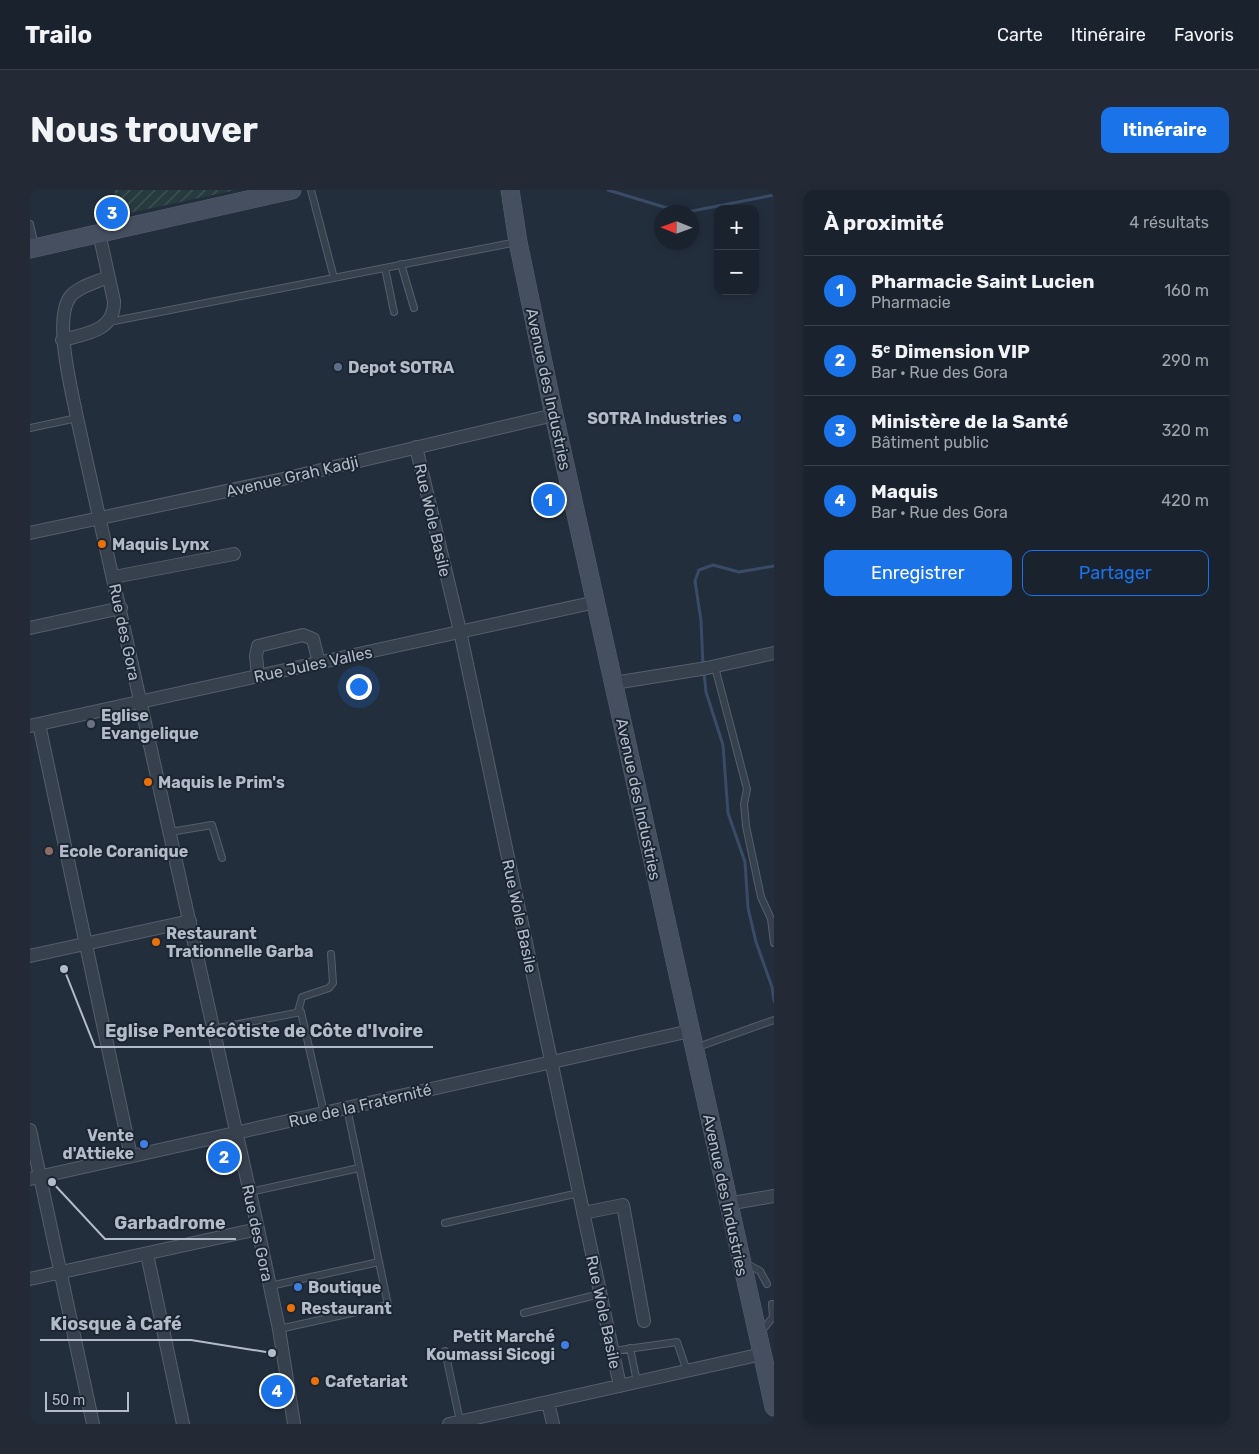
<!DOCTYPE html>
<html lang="fr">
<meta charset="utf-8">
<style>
:root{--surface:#1a222e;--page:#232a36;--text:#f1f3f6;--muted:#9fa4aa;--line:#383f4a;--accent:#1a73e8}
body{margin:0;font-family:Rubik,sans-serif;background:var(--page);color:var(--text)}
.controls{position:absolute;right:15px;top:15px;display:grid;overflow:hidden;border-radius:10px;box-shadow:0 2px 8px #0003}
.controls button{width:45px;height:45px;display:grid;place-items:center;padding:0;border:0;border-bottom:1px solid var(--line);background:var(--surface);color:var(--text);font:25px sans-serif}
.compass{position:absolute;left:624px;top:15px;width:45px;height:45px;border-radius:50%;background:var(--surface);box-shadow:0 2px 8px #0003;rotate:271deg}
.scale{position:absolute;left:15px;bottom:12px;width:84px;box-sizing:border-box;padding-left:5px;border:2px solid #b3bbc8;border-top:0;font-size:14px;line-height:18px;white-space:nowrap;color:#b3bbc8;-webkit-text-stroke:4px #1c2532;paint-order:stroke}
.you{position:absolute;left:328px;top:496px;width:18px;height:18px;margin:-12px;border:4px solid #fff;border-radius:50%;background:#1a73e8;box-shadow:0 0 0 8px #1a73e833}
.badge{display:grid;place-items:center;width:32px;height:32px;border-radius:50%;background:var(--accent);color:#fff;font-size:16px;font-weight:700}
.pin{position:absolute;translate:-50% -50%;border:2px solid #fff;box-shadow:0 1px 5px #0006}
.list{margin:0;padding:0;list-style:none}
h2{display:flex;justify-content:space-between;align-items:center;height:65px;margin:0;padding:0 20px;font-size:21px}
h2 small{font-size:16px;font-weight:400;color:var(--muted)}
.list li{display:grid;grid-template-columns:32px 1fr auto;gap:15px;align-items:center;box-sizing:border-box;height:70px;padding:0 20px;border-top:1px solid var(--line)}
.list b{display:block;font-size:19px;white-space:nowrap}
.list p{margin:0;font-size:16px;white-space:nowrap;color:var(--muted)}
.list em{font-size:16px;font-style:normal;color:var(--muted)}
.actions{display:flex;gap:10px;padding:15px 20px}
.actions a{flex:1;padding:11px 0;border:1px solid var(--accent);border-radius:10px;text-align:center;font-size:18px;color:var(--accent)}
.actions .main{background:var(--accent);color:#fff}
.map{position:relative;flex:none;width:744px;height:1234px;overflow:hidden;border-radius:10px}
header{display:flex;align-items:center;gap:30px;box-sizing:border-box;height:70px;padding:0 25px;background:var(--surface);border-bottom:1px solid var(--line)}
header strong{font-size:24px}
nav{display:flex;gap:28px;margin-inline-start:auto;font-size:18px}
.intro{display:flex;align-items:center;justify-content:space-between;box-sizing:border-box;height:120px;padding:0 30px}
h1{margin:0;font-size:35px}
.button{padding:12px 22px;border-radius:10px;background:var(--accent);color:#fff;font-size:18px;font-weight:700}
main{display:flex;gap:30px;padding:0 30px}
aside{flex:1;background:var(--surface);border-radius:10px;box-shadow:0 2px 8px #0003}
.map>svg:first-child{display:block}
.garden{fill:url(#garden-furrows)}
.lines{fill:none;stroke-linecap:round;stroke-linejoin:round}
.stream{stroke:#394b66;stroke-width:3}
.lane-casing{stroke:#555e6b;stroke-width:8}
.street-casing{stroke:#555e6b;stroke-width:14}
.secondary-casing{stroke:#555e6b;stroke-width:19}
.lane{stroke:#37404d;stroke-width:6}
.street{stroke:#37404d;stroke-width:12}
.secondary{stroke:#454f60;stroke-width:18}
.service-dot{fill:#5c6f8a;stroke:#1c2532;stroke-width:2}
.shop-dot{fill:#3f7fe0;stroke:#1c2532;stroke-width:2}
.food-dot{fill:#e8710a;stroke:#1c2532;stroke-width:2}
.worship-dot{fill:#6b7280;stroke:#1c2532;stroke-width:2}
.education-dot{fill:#8d6e63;stroke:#1c2532;stroke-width:2}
.labels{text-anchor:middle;stroke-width:4;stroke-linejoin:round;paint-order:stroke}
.poi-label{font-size:16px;font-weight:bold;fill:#b3bbc8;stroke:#1c2532;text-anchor:start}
.street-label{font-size:16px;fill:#b3bbc8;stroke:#1c2532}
.leader{fill:none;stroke:#b3bbc8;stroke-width:2}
.callout-dot{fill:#b3bbc8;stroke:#1c2532;stroke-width:2}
.callout-label{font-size:18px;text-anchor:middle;font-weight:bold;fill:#b3bbc8;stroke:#1c2532;stroke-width:4;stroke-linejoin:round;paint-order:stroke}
</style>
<header>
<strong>Trailo</strong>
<nav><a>Carte</a><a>Itinéraire</a><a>Favoris</a></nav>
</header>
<div class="intro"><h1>Nous trouver</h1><a class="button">Itinéraire</a></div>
<main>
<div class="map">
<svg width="744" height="1234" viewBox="0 0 744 1234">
<defs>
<pattern id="garden-furrows" width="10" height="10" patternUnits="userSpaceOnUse" patternTransform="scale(1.25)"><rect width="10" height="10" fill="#253b3e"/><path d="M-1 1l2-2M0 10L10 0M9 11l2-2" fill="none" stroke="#425558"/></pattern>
</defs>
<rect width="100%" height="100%" fill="#232e3d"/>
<!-- garden -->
<path class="garden" d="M84 0H206L90 25Z"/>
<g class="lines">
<!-- stream -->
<path class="stream" d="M578 0 634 17 662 21 744 5
M673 475 671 431 665 391 669 380 683 375 709 382 744 376
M674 482 676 502 693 555 698 623 715 672 718 718 726 752 742 797 744 811"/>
<defs>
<path id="lane" d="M281 0 304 88
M0 34 5 56
M371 74 384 118
M355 78 364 122
M79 132 487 52
M0 238 47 228
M685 477 717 599 714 614 716 636 731 707 741 729 744 753
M140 642 182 635 192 668
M268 822 272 807 299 798 303 793 301 764
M183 839 271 822 294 923
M665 858 744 830
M220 1002 329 978
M415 1033 549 1003
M715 1073 730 1081 737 1094
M240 1096 349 1072
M494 1123 570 1104
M249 1139 358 1115 317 918
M730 1143 743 1127 742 1114
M600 1158 607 1192
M415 1161 430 1231
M583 1161 647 1152 657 1181"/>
<path id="street" d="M78 87C67 92 47 97 40 107 23 130 42 201 47 228L228 1039 249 1139 264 1234
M32 150C56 144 85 141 84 111L69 43
M386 257 430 441 590 1196
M0 343 253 289 524 225
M84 387 204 364
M0 438 91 418
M228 486 226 466 228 456 273 445 283 449 289 473
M584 493 677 478 744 463
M9 534 101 966
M0 536 566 412
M0 766 160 731
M0 940 63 1234
M0 989 660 841
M697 1014 744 1006
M553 1023 593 1015 614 1131
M117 1064 153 1234
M0 1089 228 1039
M518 1212 523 1234
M419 1234 732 1164"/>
<path id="secondary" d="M480 0 488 52 524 225 744 1217
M0 59 262 0"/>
</defs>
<!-- lane casing -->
<use href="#lane" class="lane-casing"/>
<!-- street casing -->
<use href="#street" class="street-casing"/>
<!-- secondary casing -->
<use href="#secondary" class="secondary-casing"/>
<!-- lane -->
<use href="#lane" class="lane"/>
<!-- street -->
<use href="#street" class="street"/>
<!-- secondary -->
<use href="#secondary" class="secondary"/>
</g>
<!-- markers -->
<circle class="service-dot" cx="308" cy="177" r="5"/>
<g class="shop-dot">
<circle cx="707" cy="228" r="5"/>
<circle cx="114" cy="954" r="5"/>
<circle cx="268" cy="1097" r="5"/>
<circle cx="535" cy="1155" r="5"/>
</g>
<g class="food-dot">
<circle cx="72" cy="354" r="5"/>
<circle cx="118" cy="592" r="5"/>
<circle cx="126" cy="752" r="5"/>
<circle cx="261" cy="1118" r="5"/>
<circle cx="285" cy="1191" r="5"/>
</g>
<circle class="worship-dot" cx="61" cy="534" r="5"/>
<circle class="education-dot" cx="19" cy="661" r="5"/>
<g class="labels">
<!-- poi labels -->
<g class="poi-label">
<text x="318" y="183">Depot SOTRA</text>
<text x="697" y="234" text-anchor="end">SOTRA Industries</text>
<text x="82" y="360">Maquis Lynx</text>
<text x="71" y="531">Eglise<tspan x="71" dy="18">Evangelique</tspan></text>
<text x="128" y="598">Maquis le Prim's</text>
<text x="29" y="667">Ecole Coranique</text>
<text x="136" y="749">Restaurant<tspan x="136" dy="18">Trationnelle Garba</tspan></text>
<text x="104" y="951" text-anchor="end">Vente<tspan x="104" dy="18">d'Attieke</tspan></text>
<text x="278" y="1103">Boutique</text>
<text x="271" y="1124">Restaurant</text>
<text x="525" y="1152" text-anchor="end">Petit Marché<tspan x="525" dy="18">Koumassi Sicogi</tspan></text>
<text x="295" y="1197">Cafetariat</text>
</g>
<!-- street labels -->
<g class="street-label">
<text transform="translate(519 199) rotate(78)" y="6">Avenue des Industries</text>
<text transform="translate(262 286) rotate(-13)" y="6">Avenue Grah Kadji</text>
<text transform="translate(403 330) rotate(77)" y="6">Rue Wole Basile</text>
<text transform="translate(95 442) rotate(78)" y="6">Rue des Gora</text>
<text transform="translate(283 474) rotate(-12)" y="6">Rue Jules Valles</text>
<text transform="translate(609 609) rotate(78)" y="6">Avenue des Industries</text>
<text transform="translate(490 726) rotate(78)" y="6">Rue Wole Basile</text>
<text transform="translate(330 915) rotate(-13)" y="6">Rue de la Fraternité</text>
<text transform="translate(696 1005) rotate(78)" y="6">Avenue des Industries</text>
<text transform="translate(228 1043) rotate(78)" y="6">Rue des Gora</text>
<text transform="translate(574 1122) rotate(78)" y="6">Rue Wole Basile</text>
</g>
</g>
<!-- callouts -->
<path class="leader" d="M34 779L65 857H403M22 992L75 1049H206M242 1163L161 1150H10"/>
<g class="callout-dot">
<circle cx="34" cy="779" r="5"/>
<circle cx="22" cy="992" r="5"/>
<circle cx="242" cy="1163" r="5"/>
</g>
<g class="callout-label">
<text x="234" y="847">Eglise Pentécôtiste de Côte d'Ivoire</text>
<text x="140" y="1039">Garbadrome</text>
<text x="86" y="1140">Kiosque à Café</text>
</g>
</svg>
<div class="controls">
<button>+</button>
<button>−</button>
</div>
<svg class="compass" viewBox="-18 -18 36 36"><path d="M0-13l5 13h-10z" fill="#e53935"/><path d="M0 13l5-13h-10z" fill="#9fa4aa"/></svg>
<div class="scale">50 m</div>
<div class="you"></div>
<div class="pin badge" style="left:519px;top:310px">1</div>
<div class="pin badge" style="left:194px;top:967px">2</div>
<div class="pin badge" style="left:82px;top:23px">3</div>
<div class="pin badge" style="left:247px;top:1201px">4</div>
</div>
<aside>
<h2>À proximité<small>4 résultats</small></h2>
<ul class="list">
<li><span class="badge">1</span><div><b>Pharmacie Saint Lucien</b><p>Pharmacie</p></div><em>160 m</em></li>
<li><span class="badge">2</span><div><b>5ᵉ Dimension VIP</b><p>Bar · Rue des Gora</p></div><em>290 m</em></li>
<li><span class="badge">3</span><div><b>Ministère de la Santé</b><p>Bâtiment public</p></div><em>320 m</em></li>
<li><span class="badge">4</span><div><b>Maquis</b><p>Bar · Rue des Gora</p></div><em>420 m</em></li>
</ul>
<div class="actions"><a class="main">Enregistrer</a><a>Partager</a></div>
</aside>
</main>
